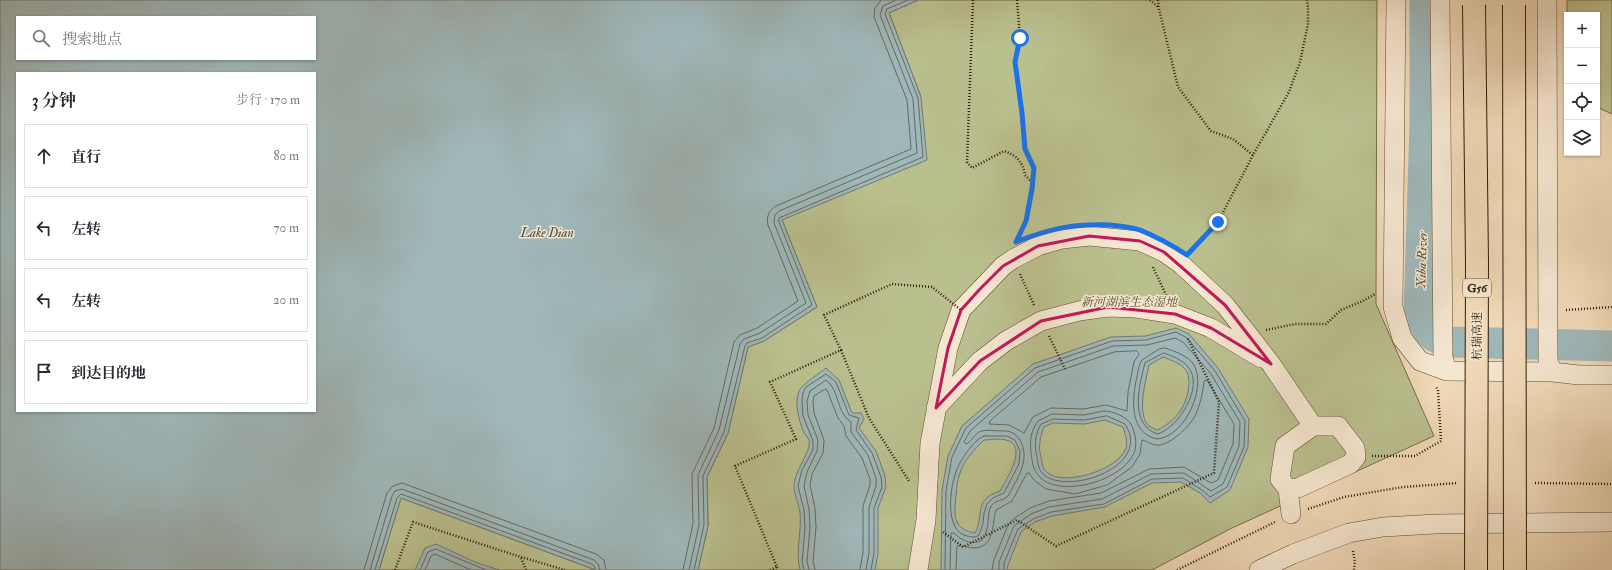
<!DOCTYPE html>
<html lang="zh">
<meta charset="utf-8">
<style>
:root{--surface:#fff;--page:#f7f7f7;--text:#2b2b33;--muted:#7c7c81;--line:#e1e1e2}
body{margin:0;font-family:"IM FELL Double Pica","Noto Serif SC",serif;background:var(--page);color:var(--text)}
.controls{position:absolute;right:12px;top:12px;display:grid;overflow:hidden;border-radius:0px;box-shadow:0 1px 3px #0004}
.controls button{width:36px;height:36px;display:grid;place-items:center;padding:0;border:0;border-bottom:1px solid var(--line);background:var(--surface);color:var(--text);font:20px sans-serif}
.stop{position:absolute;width:12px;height:12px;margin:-9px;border:3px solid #1a73e8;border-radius:50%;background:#fff}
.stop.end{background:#1a73e8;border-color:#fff;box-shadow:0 1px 4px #0008}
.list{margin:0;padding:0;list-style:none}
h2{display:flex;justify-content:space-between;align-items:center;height:52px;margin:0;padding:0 16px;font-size:17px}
h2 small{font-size:13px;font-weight:400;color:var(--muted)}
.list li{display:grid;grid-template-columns:26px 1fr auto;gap:12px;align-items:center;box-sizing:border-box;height:64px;margin:0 8px 8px;padding:0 8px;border:1px solid var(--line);border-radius:0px}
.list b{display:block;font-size:15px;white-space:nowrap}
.list em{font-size:13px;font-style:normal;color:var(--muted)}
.icon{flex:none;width:22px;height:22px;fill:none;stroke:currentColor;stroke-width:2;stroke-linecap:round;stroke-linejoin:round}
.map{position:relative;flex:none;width:1612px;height:570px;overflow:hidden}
.search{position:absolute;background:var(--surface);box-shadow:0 1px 3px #0004;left:16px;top:16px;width:300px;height:44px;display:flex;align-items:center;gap:10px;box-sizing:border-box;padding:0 14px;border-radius:0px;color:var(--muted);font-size:15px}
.panel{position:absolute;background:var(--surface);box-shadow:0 1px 3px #0004;left:16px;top:72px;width:300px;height:340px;border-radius:0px}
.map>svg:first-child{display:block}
.green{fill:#babf8e;stroke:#746e49}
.water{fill:#9fb7b9;stroke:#727971;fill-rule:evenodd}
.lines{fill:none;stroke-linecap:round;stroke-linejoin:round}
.shore{stroke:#666a5e;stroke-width:1}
.river{stroke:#9fb7b9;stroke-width:31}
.minor-casing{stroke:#5e4c31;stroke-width:20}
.path{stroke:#2e1d04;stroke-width:2.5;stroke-dasharray:1 2;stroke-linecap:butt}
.minor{stroke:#f5e6d0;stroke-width:19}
.highway-bridge-casing{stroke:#2e1d04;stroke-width:24;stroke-linecap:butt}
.path-bridge{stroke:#2e1d04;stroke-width:2.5;stroke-dasharray:1 2;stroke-linecap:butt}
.highway-bridge{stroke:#f0d9b7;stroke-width:22}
.route{stroke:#1a73e8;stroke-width:5}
.marked{fill:none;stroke:#c2185b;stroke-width:3;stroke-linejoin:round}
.labels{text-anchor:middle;stroke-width:3;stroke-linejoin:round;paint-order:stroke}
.shield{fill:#f5e6d0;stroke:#6a5941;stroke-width:1}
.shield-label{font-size:11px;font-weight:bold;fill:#2e1d04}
.park-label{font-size:12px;font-style:italic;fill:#584e2d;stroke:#f5e6d0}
.street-label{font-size:12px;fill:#2e1d04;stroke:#f5e6d0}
.water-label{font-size:13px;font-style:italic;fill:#504b3a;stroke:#f5e6d0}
</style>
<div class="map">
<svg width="1612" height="570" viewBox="0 0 1612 570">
<rect width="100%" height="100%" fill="#f0d9b7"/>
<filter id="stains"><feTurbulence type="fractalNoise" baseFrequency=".005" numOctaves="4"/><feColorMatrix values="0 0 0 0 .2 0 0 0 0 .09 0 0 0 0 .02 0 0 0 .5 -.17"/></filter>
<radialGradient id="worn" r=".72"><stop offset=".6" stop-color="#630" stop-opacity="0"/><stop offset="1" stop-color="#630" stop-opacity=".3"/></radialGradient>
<!-- green -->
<path class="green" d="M918 0H1377L1376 304 1434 436 1232 528 1152 570H698L708 526 707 477 728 433 748 347 764 341 817 307 782 220 921 97 889 13Z
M1567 0H1612V114L1597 107V15H1567V22Z
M401 498 596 570H379Z"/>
<!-- water -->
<path class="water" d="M0 0H918L889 13 921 97 927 160 782 220 817 307 764 341 748 347 728 433 707 477 708 526 698 570H596L401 498 379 570H0ZM17 17H315V59H17ZM17 73H315V411H17Z
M1176 328 1189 334 1218 368 1249 419 1248 447 1230 490 1210 503 1200 493 1181 482 1152 483 1105 507 1052 516 1035 522 1021 532 1008 565 1007 570H941L942 490 948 456 962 426 1033 364 1111 337 1146 336ZM1163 357C1170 360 1180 363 1185 369 1193 378 1187 401 1181 410 1175 419 1166 426 1157 430 1155 429 1151 427 1149 426 1136 414 1146 380 1149 365ZM1105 420 1123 427C1125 434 1128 441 1126 448 1119 470 1058 490 1044 469 1042 466 1042 460 1041 457 1038 446 1040 438 1044 427L1053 423 1085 424ZM984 440C990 440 999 438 1006 440 1029 445 1006 480 1000 491 973 499 985 514 975 533 952 529 954 514 956 495 957 488 957 480 960 473 964 460 975 449 984 440Z
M826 368 839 380 852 413H861L864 419 859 428 876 451 885 476 886 487 878 508V554L875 570H800C795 552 802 531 800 513 799 504 794 495 794 486 794 471 812 451 809 440 808 438 806 435 804 433 799 421 794 403 799 391 802 384 820 373 826 368Z
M436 544 475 562 499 570H415L425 548Z"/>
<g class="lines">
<!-- shore -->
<path class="shore" d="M1165 348C1174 351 1189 356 1194 365 1207 389 1184 437 1157 439 1130 433 1132 402 1136 381 1138 374 1138 366 1142 360L1159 349Z
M1137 351 1139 354 1134 362 1128 392 1127 411 1106 405 1083 409 1051 408 1033 417 1024 433 1009 425 989 424 990 421 1041 377 1114 352Z
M1164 353C1172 356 1183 360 1188 367 1205 386 1178 429 1157 434 1129 423 1139 386 1145 363Z
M1104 411C1113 411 1128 417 1132 426 1135 434 1137 442 1135 450 1126 483 1043 505 1033 465 1030 450 1028 434 1038 421L1052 414 1084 415Z
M1107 416 1125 424C1154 468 1062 498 1041 472 1038 468 1038 461 1037 457 1034 446 1035 434 1041 424L1053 419 1084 420Z
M984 436H1007L1015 440 1020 451 1019 464 1004 493 993 498 987 504 984 513 983 524 979 535C975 538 972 537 967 536 944 531 950 488 956 472 959 462 974 439 984 436Z
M364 570 387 493 393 486 402 483 596 554 604 560 606 570
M370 570 392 496 395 491 402 489 594 560 598 564 600 570
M375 570 397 498 401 494 592 564 595 567V570
M420 570 428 552 436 549 486 570
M425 570 431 556 435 554 471 570
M683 570 693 524 692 474 714 428 734 342 740 335 757 328 798 301 768 225C766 217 769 210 776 206L911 149 907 100 874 17 875 8 881 0
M689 570 699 525 698 475 719 430 740 344 744 339 760 333 806 303 774 223 775 215 779 211 917 153 913 99 880 15 883 6 896 0
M694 570 704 525 703 476 724 432 745 346 747 343 762 338 812 305 779 222V218L923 157 918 98 885 14 887 9 908 0
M804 570 802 562 805 528 804 510 798 486 802 470 813 450V441L803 416 802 401 803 393 806 387 826 374 836 382 849 415 859 418 856 430 872 453 881 477 882 487 874 508V553L871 570
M809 570 807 561 810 528 809 509 804 486 807 472 817 451 818 440 808 415 807 401 810 391 826 380C840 390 836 413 851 422V432L868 455 876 478V486L869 507V553L866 570
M815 570 813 561 816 527 815 508 810 485 812 474 823 453 824 440 814 413 813 402 814 396 825 389 827 390 838 418 844 426 846 436 862 458 870 479V485L863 506V552L860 570
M945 570 946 491 952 457 966 428 1035 368 1112 341 1146 340 1176 332 1187 338 1215 371 1245 421 1244 447 1227 487 1210 497 1202 490 1183 478 1152 479 1104 504 1051 512 1033 519 1018 529 1004 563V570
M950 570 951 533H954C961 540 972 546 982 540 991 528 986 515 991 506 995 500 1003 501 1008 496 1017 479 1030 461 1021 442 1017 434 1010 430 1001 431 995 431 985 429 979 432 974 435 971 442 966 444L964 442 970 431 1038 372 1113 346 1147 345 1175 338 1183 342 1211 374 1240 422 1239 446 1223 484 1211 491 1184 473 1151 474 1102 499 1049 507 1031 514 1014 526 999 562V570
M956 570 957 546C962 545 969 548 975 548 995 547 992 522 996 510L1012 501 1027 473H1029L1034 480 1046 489 1075 494 1107 485 1132 467 1140 454 1142 440C1148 441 1152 446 1159 445 1171 444 1189 427 1195 416 1200 405 1203 393 1204 381L1207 380 1234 424 1233 444 1218 480 1211 483 1184 467 1149 469 1101 493 1049 501 1030 508 1012 520 1008 525 994 560 992 570"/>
<!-- river -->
<path class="river" d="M1425 0V125L1419 315C1429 331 1431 339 1450 342L1612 346"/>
<defs>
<path id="minor" d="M1396 0 1393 307 1402 338 1420 361 1447 371 1552 372 1579 375H1612
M1440 0 1443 357 1447 371
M1547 0 1548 360 1552 372
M936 408 980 361 1006 341 1041 321 1079 311 1108 307 1136 308 1175 314 1211 328 1261 358
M1313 426H1338L1355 448 1356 457 1350 464 1298 488 1288 489 1280 479 1285 446Z
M1288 489 1291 514
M918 570 926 520 930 443 948 348 961 310 1003 266 1013 259 1038 246 1062 239 1089 236 1140 241 1164 252 1181 264 1225 305 1271 364 1313 426
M1259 570 1293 554 1349 533 1383 527 1436 524 1612 522"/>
</defs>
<!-- minor casing -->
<use href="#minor" class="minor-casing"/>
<!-- path -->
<path class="path" d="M973 0 967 162 972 168 1004 151C1016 155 1023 162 1025 175L1032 182
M1017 0 1020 38 1015 62 1022 113 1025 149 1033 168 1032 189 1026 221 1020 234
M1150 0 1159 8
M1158 0 1159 9 1178 87 1211 131 1233 139 1253 155
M1191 251 1218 222 1253 155 1289 92 1300 62 1308 24V7L1307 0
M1153 267 1166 295
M1020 274 1034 305
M1566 310 1612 307
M1266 330 1295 324H1326L1341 310 1363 301 1375 294
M1049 336 1065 369
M841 350 869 418 909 481
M1372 456H1415L1441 441 1438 390 1436 387
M1535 483 1612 484
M1308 509 1344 497 1403 487 1458 483
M943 532 963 547 1017 520 1056 546 1214 473 1219 402 1187 337
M1353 551 1355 562 1354 570
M521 558 526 570
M777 567 778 570
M395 570 413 522 521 557 565 570
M1177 570 1275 522"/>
<!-- minor -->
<use href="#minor" class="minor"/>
<defs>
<path id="highway-bridge" d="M1474 5 1477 262 1476 570
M1514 5 1515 570"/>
</defs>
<!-- highway-bridge casing -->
<use href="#highway-bridge" class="highway-bridge-casing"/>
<!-- path-bridge -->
<path class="path-bridge" d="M770 570 777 567 735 466 796 439 770 382 841 350 824 315 892 284 932 287 961 310"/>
<!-- highway-bridge -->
<use href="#highway-bridge" class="highway-bridge"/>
</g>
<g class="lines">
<!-- route -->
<path class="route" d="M1020 38 1015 62 1022 113 1025 149 1034 168 1032 189 1026 221 1016 242C1049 229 1075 223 1110 225 1120 226 1131 227 1140 230 1157 237 1172 245 1187 255L1218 222"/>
</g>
<!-- marked area -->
<path class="marked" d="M1089 236 1140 241 1164 252 1225 305 1271 364 1211 328 1175 314 1108 307 1041 321 980 361 936 408 948 348 961 310 980 289 1003 266 1038 246Z"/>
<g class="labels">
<!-- shield labels -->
<rect class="shield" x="1463" y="279" width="28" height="18" rx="3"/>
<g class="shield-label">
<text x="1477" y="292">G56</text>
</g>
<!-- park labels -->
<g class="park-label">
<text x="1129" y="306">新河湖滨生态湿地</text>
</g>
<!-- street labels -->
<g class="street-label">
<text transform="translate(1477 336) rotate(-90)" y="4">杭瑞高速</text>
</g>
<!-- water labels -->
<g class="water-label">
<text x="547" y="237">Lake Dian</text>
<text transform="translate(1421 260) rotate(-88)" y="5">Xiba River</text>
</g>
</g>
<rect width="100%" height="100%" filter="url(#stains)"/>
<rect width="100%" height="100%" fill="url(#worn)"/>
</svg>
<div class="controls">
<button>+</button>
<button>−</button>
<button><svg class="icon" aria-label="locate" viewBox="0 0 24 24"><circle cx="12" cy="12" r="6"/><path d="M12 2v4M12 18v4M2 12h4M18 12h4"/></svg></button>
<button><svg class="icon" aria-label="layers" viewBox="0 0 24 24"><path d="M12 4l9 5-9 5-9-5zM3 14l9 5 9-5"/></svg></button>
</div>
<div class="stop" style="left:1020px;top:38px"></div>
<div class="stop end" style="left:1218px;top:222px"></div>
<div class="search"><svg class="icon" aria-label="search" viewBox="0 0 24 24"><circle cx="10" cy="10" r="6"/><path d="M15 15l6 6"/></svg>搜索地点</div>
<section class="panel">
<h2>3 分钟<small>步行 · 170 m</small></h2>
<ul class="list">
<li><svg class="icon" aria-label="ahead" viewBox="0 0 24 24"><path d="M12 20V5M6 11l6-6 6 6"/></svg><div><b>直行</b></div><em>80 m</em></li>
<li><svg class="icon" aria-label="left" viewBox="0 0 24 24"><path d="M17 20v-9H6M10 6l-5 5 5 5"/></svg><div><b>左转</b></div><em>70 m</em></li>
<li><svg class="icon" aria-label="left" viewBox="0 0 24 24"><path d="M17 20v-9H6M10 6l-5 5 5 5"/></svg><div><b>左转</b></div><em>20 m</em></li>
<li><svg class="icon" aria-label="arrive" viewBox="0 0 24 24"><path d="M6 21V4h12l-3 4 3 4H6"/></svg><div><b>到达目的地</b></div></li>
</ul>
</section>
</div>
